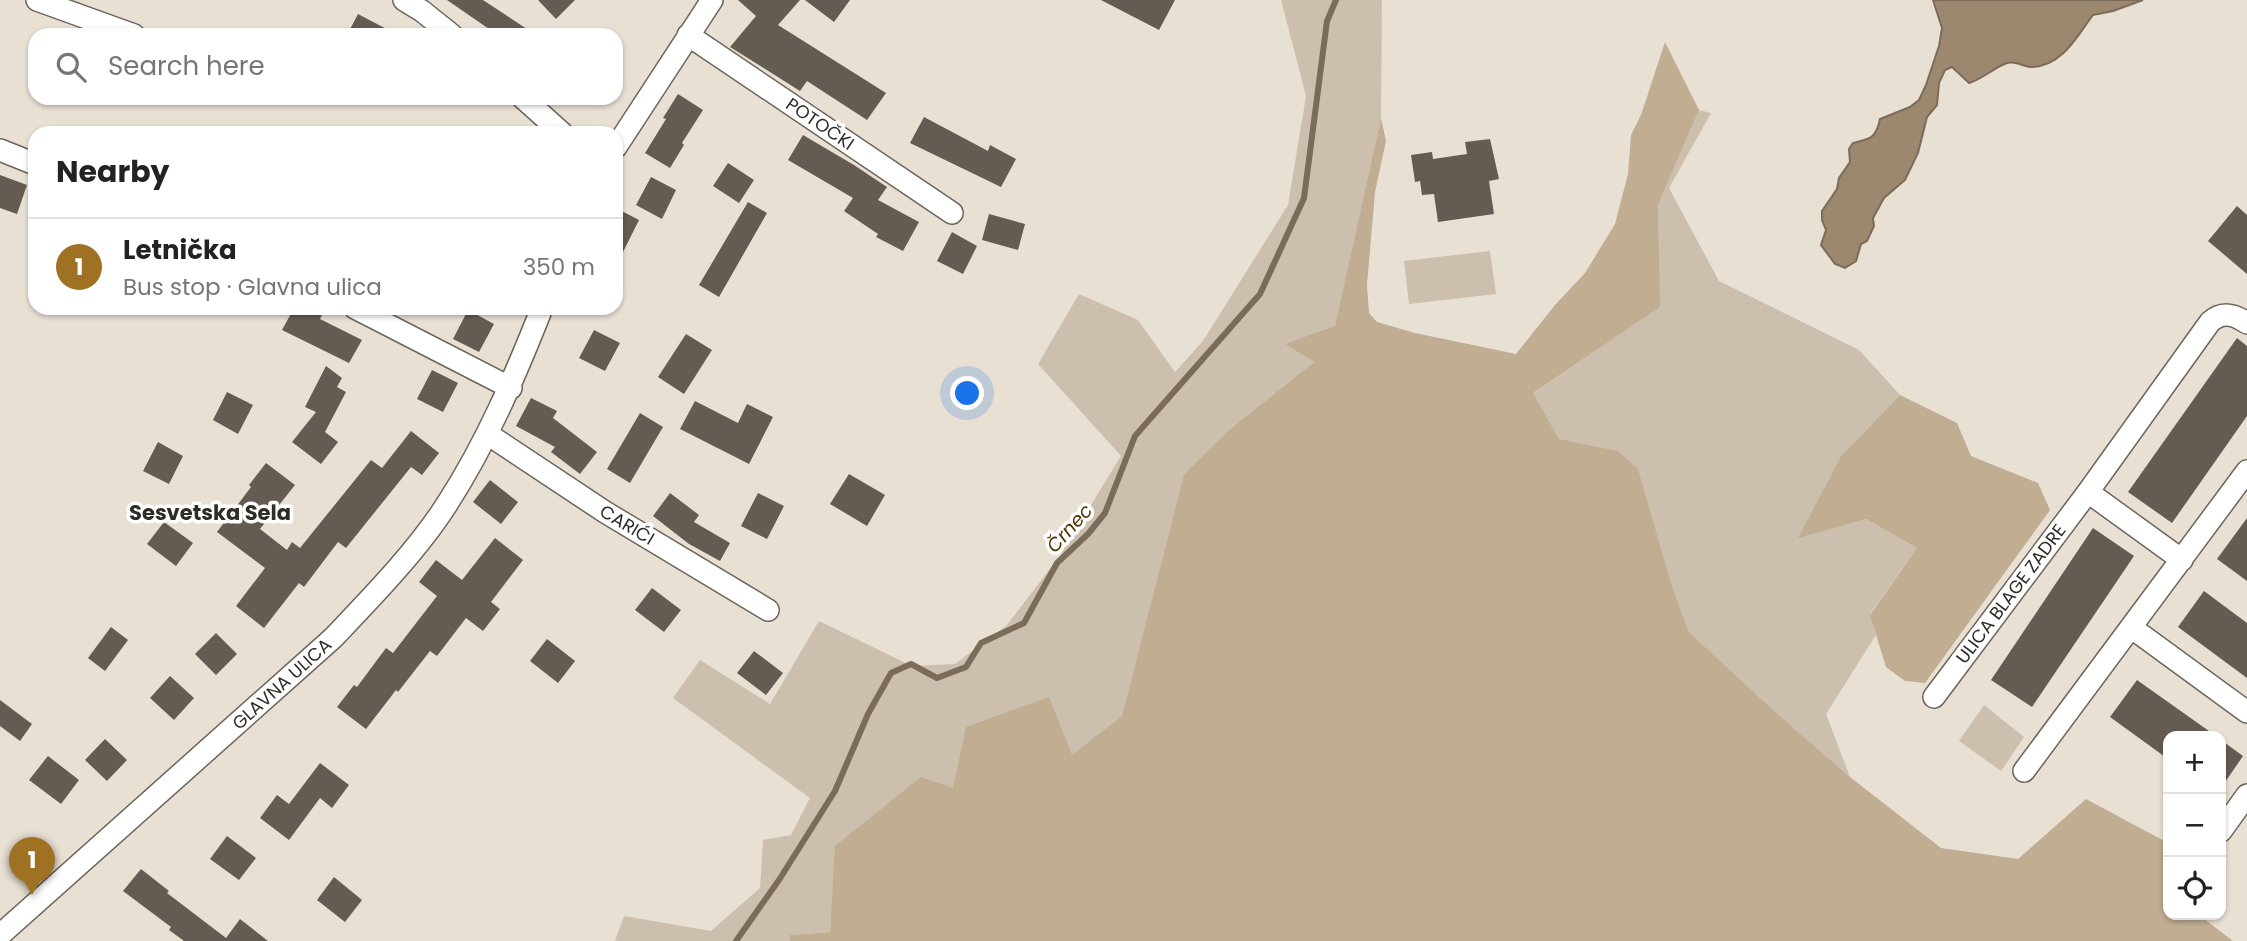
<!DOCTYPE html>
<meta charset="utf-8">
<style>
:root{--surface:#fff;--page:#f6f6f6;--text:#222;--muted:#767676;--line:#e0e0e0;--accent:#9f7123}
body{margin:0;font-family:Poppins,sans-serif;background:var(--page);color:var(--text)}
.controls{position:absolute;right:21px;bottom:21px;display:grid;overflow:hidden;border-radius:14px;box-shadow:0 2px 5px #0004}
.controls button{width:63px;height:63px;display:grid;place-items:center;padding:0;border:0;border-bottom:2px solid var(--line);background:var(--surface);color:var(--text);font:35px sans-serif}
.you{position:absolute;left:968px;top:394px;width:24px;height:24px;margin:-18px;border:5px solid #fff;border-radius:50%;background:#1a73e8;box-shadow:0 0 0 10px #1a73e833}
.badge{display:grid;place-items:center;width:46px;height:46px;border-radius:50%;background:var(--accent);color:#fff;font-size:23px;font-weight:700}
.pin{position:absolute;translate:-50% -58px;filter:drop-shadow(0 2px 4px #0008)}
.pin::after{content:'';position:absolute;top:37px;width:24px;height:21px;background:inherit;clip-path:polygon(0 0,100% 0,50% 100%)}
.list{margin:0;padding:0;list-style:none}
h2{display:flex;justify-content:space-between;align-items:center;height:91px;margin:0;padding:0 28px;font-size:30px}
h2 small{font-size:23px;font-weight:400;color:var(--muted)}
.list li{display:grid;grid-template-columns:46px 1fr auto;gap:21px;align-items:center;box-sizing:border-box;height:98px;padding:0 28px;border-top:2px solid var(--line)}
.list b{display:block;font-size:26px;white-space:nowrap}
.list p{margin:0;font-size:23px;white-space:nowrap;color:var(--muted)}
.list em{font-size:23px;font-style:normal;color:var(--muted)}
.icon{flex:none;width:38px;height:38px;fill:none;stroke:currentColor;stroke-width:2;stroke-linecap:round;stroke-linejoin:round}
.map{position:relative;flex:none;width:2247px;height:941px;overflow:hidden}
.search{position:absolute;background:var(--surface);box-shadow:0 2px 5px #0004;left:28px;top:28px;width:595px;height:77px;display:flex;align-items:center;gap:18px;box-sizing:border-box;padding:0 24px;border-radius:21px;color:var(--muted);font-size:26px}
.panel{position:absolute;background:var(--surface);box-shadow:0 2px 5px #0004;left:28px;top:126px;width:595px;height:189px;border-radius:21px}
.map>svg:first-child{display:block}
.green{fill:#ccbfae}
.forest{fill:#c0ad92}
.water{fill:#9b886e;stroke:#7b6c59;stroke-width:2}
.lines{fill:none;stroke-linecap:round;stroke-linejoin:round}
.stream{stroke:#7b6c59;stroke-width:6}
.building{fill:#645c52}
.minor-casing{stroke:#6d655a;stroke-width:24}
.minor{stroke:#fff;stroke-width:21}
.labels{text-anchor:middle;stroke-width:7;stroke-linejoin:round;paint-order:stroke}
.street-label{font-size:18px;fill:#2f2c27;stroke:#fff}
.water-label{font-size:19px;font-style:italic;fill:#503400;stroke:#fff}
.quarter-label{font-size:21px;font-weight:bold;fill:#2f2c27;stroke:#fff}
</style>
<div class="map">
<svg width="2247" height="941" viewBox="0 0 2247 941">
<rect width="100%" height="100%" fill="#e9e0d4"/>
<!-- green -->
<path class="green" d="M1281 0H1382L1381 118 1335 327 1286 344 1314 362 1230 429 1184 474 1122 717 1072 756 953 789 836 846 830 932 791 935 790 941H615L624 916 711 931 760 888 763 840 791 835 810 798 673 698 700 660 770 704 819 621 912 666 955 664 1007 625 1059 557 1121 456 1038 364 1079 294 1138 320 1175 372 1203 341 1288 205 1306 96Z
M1699 110 1711 113 1669 188 1719 281 1859 350 1900 395 1841 456 1799 537 1866 519 1917 548 1870 614 1876 635 1826 714 1850 777 1772 709 1689 632 1618 451 1559 440 1532 394 1659 307 1658 205Z
M1490 251 1496 294 1409 304 1404 261Z
M1984 705 2024 737 2001 771 1959 741Z"/>
<!-- forest -->
<path class="forest" d="M1665 42 1699 110 1658 205 1660 307 1533 393 1559 439 1618 451 1638 469 1672 587 1689 632 1772 709 1850 777 1941 848 2018 859 2086 799 2168 843V915H2199L2233 941H790V935L830 932 835 846 921 777 953 788 966 727 1049 697 1072 755 1122 716 1184 474 1230 429 1314 362 1285 344 1335 326 1381 118 1386 141 1375 192 1367 285 1369 313 1377 322 1415 333 1516 354 1555 305 1585 273 1615 224 1628 174 1631 135 1641 115Z
M1900 395 1957 423 1971 456 2038 483 2050 510 1925 683 1905 681 1886 667 1870 615 1917 548 1866 519 1798 538 1841 456Z"/>
<!-- water -->
<path class="water" d="M1933 0H2143L2113 11 2093 15C2077 36 2063 65 2033 67 2024 68 2017 60 2007 63 1993 68 1983 79 1969 83L1952 67 1945 70 1939 83 1937 105 1927 117 1918 153 1905 180 1884 198 1873 218 1874 226 1867 241 1861 244 1856 261 1845 268 1835 264 1821 245 1826 230 1822 220V211L1837 189 1839 178 1850 162 1849 149 1853 143C1871 139 1876 138 1880 119L1910 107 1919 100 1926 85 1939 46 1942 28Z"/>
<g class="lines">
<!-- stream -->
<path class="stream" d="M736 941 779 880 835 791 868 714 891 673 911 664 937 678 966 667 981 643 1024 623 1057 563 1088 534 1105 513 1135 436 1260 294 1304 198 1327 21 1336 0"/>
</g>
<!-- building -->
<path class="building" d="M447 0H483L536 35H485L489 29Z
M538 0H575L556 19Z
M738 0H800L778 25 886 93 867 120 807 81 800 91 730 47 756 16Z
M805 0H850L834 22Z
M1101 0H1175L1159 30Z
M358 14 398 35H347Z
M678 94 703 110 682 143 684 145 670 168 645 153 666 119 663 118Z
M924 117 988 151 990 145 1016 159 1001 187 910 143Z
M803 135 854 165 887 187 878 200 919 222 903 251 876 237 878 234 844 211 853 198 788 160Z
M1490 139 1499 179 1489 181 1494 214 1438 222 1434 194 1422 195 1420 181 1415 182 1411 155 1432 152 1433 159 1467 154 1465 142Z
M728 163 754 180 739 203 713 186Z
M0 175 27 185 17 214 0 208Z
M651 177 676 190 662 219 636 205Z
M748 202 767 213 719 297 699 285Z
M2237 206 2247 215V274L2208 241Z
M616 208 639 220 616 266Z
M989 214 1025 224 1018 250 982 240Z
M952 232 977 246 963 274 937 261Z
M294 308H308L322 315 320 319 362 340 349 363 282 330Z
M468 310 494 324 479 352 453 339Z
M594 330 620 343 605 371 579 358Z
M686 334 712 350 684 394 658 377Z
M2237 338 2247 346V416L2172 523 2128 492Z
M326 366 342 378 337 387 346 392 325 432 338 442 321 464 292 442 316 412 305 407Z
M432 370 458 383 443 412 417 399Z
M227 392 253 405 238 434 213 420Z
M531 398 557 411 553 418 597 452 580 474 551 452 555 447 516 426Z
M695 401 738 423 747 404 773 417 749 464 680 429Z
M640 413 663 427 630 483 607 469Z
M411 431 439 453 422 475 411 467 346 548 338 542 304 587 299 583 264 628 236 606 265 568 217 532 251 487 249 485 266 463 295 485 260 529 287 550 292 542 300 548 371 460 382 468Z
M158 442 183 456 169 484 143 471Z
M849 474 885 495 867 526 830 504Z
M490 480 518 502 501 524 473 502Z
M670 493 699 515 694 522 730 543 720 561 689 544 653 516Z
M758 493 784 506 767 539 741 526Z
M2247 518V581L2217 559Z
M164 522 193 543 176 566 147 544Z
M2093 528 2134 556 2032 707 1991 680Z
M495 538 523 560 491 602 500 609 483 631 466 618 437 656 430 651 398 692 396 690 366 729 337 707 354 685 357 687 386 648 393 653 437 596 419 582 436 560 462 580Z
M652 588 681 610 664 632 635 610Z
M2204 591 2247 623V678L2178 627Z
M111 627 128 640 105 671 88 658Z
M216 633 237 654 216 675 195 654Z
M547 639 575 661 558 683 530 661Z
M754 651 783 673 766 695 737 673Z
M170 676 194 698 174 720 150 698Z
M2137 680 2216 736H2168V759L2110 717Z
M0 700 32 724 20 741 0 726Z
M105 739 127 760 107 781 85 760Z
M2221 740 2243 756 2221 788Z
M48 756 79 780 61 804 29 780Z
M320 763 349 785 332 808 320 798 289 840 260 818 277 795 289 804Z
M227 836 256 858 239 880 210 859Z
M141 869 169 891 167 893 226 938 240 919 268 941H184L169 930 171 927 123 891Z
M334 877 362 900 345 922 317 900Z"/>
<g class="lines">
<defs>
<path id="minor" d="M37 0 134 35
M404 0 422 11 452 35
M688 35 952 213
M523 98 562 133
M616 147 712 0
M0 150 35 164
M355 308 511 388
M489 435 605 512 768 610
M2088 492 2182 560
M2132 628 2247 712
M1934 697 2088 492 2210 322C2222 311 2234 314 2247 323
M2024 771 2247 471
M2221 831 2247 795
M0 935 333 638C371 598 417 551 447 504 487 442 515 376 542 308"/>
</defs>
<!-- minor casing -->
<use href="#minor" class="minor-casing"/>
<!-- minor -->
<use href="#minor" class="minor"/>
</g>
<g class="labels">
<!-- street labels -->
<g class="street-label">
<text transform="translate(820 124) rotate(34)" y="6">POTOČKI</text>
<text transform="translate(627 525) rotate(31)" y="6">CARIĆI</text>
<text transform="translate(2011 594) rotate(-53)" y="6">ULICA BLAGE ZADRE</text>
<text transform="translate(282 684) rotate(-42)" y="6">GLAVNA ULICA</text>
</g>
<!-- water labels -->
<g class="water-label">
<text transform="translate(1069 528) rotate(-48)" y="7">Črnec</text>
</g>
<!-- quarter labels -->
<g class="quarter-label">
<text x="210" y="520">Sesvetska Sela</text>
</g>
</g>
</svg>
<div class="controls">
<button>+</button>
<button>−</button>
<button><svg class="icon" aria-label="locate" viewBox="0 0 24 24"><circle cx="12" cy="12" r="6"/><path d="M12 2v4M12 18v4M2 12h4M18 12h4"/></svg></button>
</div>
<div class="you"></div>
<div class="pin badge" style="left:32px;top:895px">1</div>
<div class="search"><svg class="icon" aria-label="search" viewBox="0 0 24 24"><circle cx="10" cy="10" r="6"/><path d="M15 15l6 6"/></svg>Search here</div>
<section class="panel">
<h2>Nearby<small></small></h2>
<ul class="list">
<li><span class="badge">1</span><div><b>Letnička</b><p>Bus stop · Glavna ulica</p></div><em>350 m</em></li>
</ul>
</section>
</div>
